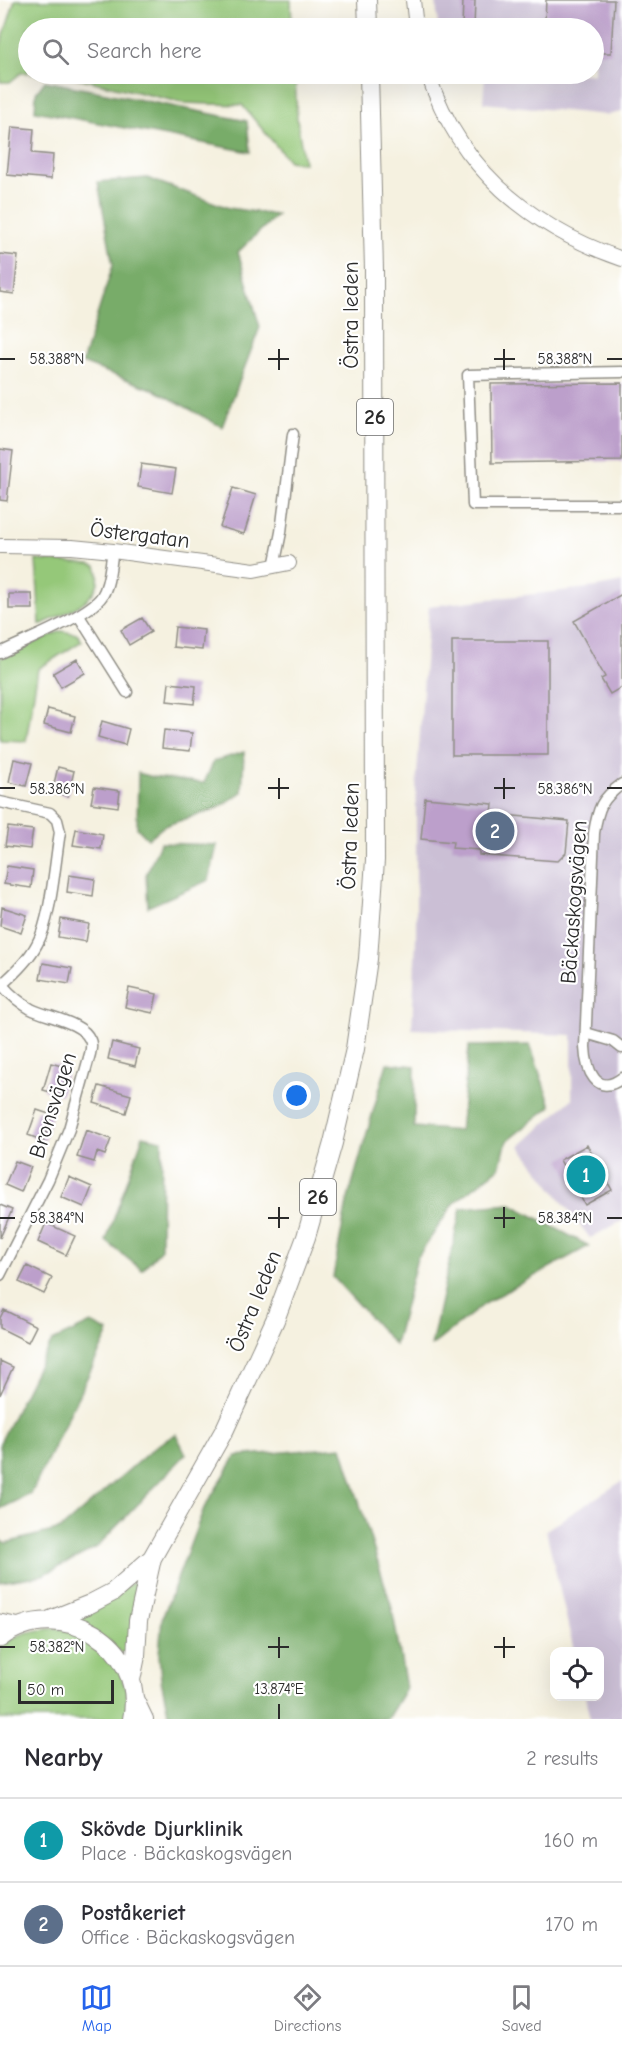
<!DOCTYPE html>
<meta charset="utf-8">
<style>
:root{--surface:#fff;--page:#f2f2f3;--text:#2b2b33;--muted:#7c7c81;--line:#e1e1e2;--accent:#2563eb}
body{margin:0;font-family:"Comic Neue",sans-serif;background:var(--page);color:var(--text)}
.controls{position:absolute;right:18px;bottom:18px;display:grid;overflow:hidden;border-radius:12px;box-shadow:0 6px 24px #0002}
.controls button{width:54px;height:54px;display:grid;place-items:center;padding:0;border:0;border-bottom:2px solid var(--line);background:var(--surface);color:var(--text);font:30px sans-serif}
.scale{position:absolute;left:18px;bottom:15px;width:96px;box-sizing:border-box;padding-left:6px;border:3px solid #2b2b2b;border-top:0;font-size:16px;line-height:21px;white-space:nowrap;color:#2b2b2b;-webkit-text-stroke:4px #fff;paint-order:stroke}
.you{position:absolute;left:297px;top:1096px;width:21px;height:21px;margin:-15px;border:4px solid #fff;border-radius:50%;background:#1a73e8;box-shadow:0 0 0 9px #1a73e833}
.badge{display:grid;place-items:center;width:39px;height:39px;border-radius:50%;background:var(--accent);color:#fff;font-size:20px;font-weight:700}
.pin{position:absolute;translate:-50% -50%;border:3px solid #fff;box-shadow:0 2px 6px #0006}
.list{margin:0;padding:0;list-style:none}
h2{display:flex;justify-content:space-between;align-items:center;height:78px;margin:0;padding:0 24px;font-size:26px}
h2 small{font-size:20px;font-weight:400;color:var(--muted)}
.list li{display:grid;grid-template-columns:39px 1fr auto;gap:18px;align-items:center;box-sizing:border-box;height:84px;padding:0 24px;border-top:2px solid var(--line)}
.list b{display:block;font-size:22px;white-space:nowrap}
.list p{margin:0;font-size:20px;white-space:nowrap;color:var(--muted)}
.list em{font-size:20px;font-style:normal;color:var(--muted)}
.icon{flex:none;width:33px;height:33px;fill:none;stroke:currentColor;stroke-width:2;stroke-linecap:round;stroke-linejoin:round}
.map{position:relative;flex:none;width:622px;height:1719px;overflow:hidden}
.search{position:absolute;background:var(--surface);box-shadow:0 6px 24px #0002;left:18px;right:18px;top:18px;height:66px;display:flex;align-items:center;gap:15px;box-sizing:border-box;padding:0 21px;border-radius:33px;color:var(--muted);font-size:22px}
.sheet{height:246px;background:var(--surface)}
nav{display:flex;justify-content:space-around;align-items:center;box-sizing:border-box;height:84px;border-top:2px solid var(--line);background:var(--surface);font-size:16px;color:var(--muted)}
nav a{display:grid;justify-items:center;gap:3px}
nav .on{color:var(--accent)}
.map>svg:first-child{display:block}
.industrial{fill:#cbbfd5}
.green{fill:#95c879;stroke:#607a52;stroke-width:1.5}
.forest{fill:#78ac69;stroke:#526c4a;stroke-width:1.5}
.building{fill:#bc9fcb}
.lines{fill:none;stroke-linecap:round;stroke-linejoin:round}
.minor-casing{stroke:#908e86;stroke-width:13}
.tertiary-casing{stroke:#908e86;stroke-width:16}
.secondary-casing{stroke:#908e86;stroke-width:17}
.trunk-casing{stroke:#908e86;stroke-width:20}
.minor{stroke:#fff;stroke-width:10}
.tertiary{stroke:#fff;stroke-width:14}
.secondary{stroke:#fff;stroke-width:15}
.trunk{stroke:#fff;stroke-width:18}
.ticks{fill:none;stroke:#2b2b2b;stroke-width:2}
.labels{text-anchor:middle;stroke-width:4.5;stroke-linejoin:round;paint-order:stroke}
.shield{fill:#fff;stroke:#6b6b6b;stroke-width:1.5}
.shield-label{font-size:21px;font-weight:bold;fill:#2b2b2b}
.street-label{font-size:22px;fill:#2b2b2b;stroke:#fff}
.ticks-label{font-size:15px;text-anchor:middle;fill:#2b2b2b;stroke:#fff;stroke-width:4.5;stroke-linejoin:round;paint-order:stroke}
</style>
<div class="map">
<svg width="622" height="1719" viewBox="0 0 622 1719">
<rect width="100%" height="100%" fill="#fff"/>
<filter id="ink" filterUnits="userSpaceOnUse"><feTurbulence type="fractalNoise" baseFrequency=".0167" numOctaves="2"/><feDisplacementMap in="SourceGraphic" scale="12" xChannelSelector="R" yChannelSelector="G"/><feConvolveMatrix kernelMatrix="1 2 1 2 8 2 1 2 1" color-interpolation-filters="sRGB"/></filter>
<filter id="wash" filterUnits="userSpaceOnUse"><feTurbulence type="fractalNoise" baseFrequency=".008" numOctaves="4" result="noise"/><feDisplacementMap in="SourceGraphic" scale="24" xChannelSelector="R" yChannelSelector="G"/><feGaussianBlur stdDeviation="1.35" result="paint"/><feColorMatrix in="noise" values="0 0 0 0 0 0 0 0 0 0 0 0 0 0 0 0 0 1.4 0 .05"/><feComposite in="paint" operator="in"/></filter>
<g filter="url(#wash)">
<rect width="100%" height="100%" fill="#f5f1e0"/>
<!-- industrial -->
<path class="industrial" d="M436 0H622V112L607 115 483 103 485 74H594V28H438Z
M622 582V1221L590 1238 520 1146 572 1099V1035L412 1029 416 937V788L429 606 596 587Z
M622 1481V1719H590L585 1697 600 1696V1652L574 1651 546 1530Z"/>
<!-- green -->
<path class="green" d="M15 0H291L292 28H28V73H21L10 82H0V47Z
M30 74H295L297 119 304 163 289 161 242 105 184 103 73 77Z
M36 560 90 564 96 566C110 599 62 614 40 625Z
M61 631 77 634 82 641 38 669 26 741 0 740V658Z
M138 1580 129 1658 69 1617Z
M57 1628 82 1634 103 1648 118 1668 127 1691 126 1719H0V1648C16 1632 35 1630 57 1628Z"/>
<!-- forest -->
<path class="forest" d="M45 81 247 121 250 152 35 111 36 93Z
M147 178 229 208 277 215 238 252 260 327 222 427 155 390 82 363 113 265 98 182Z
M244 752 242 792 218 808 164 826 148 839 137 828 138 773 153 777 204 783 214 761Z
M160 843 217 845 209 880 148 907 146 875Z
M530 1045 551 1106 507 1141 499 1168 454 1203 417 1258 395 1345 333 1277 347 1202 387 1063 415 1066 414 1127 460 1131 469 1046Z
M143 1136 162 1140 161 1249 142 1270 106 1241Z
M511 1204 589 1246 487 1302 431 1346 461 1208Z
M91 1323 109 1332 31 1494 0 1509V1443L38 1366 52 1341Z
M176 1434 186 1454 96 1548 43 1575 0 1582V1540L6 1543 61 1529 156 1446Z
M342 1447 392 1608 406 1688 387 1719H180L168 1713 161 1680 159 1654 162 1619 204 1508 236 1456Z"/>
<g id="blocks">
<!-- building -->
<path class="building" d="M463 0H475L474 28H462Z
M546 0H614L611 53H594V28L554 25V22L545 21Z
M12 127 34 129 32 153 53 155 51 179 7 175Z
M0 254 18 256 14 294 0 292Z
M622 383V461L492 463 491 384Z
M0 449 13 451 7 501 0 500Z
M141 464 176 469 172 493 138 487Z
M233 488 256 495 244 534 220 527Z
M9 594H32L33 609H9Z
M622 594V687L610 694 601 679 605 677 574 621Z
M142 618 151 632 129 645 121 630Z
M175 627 204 630 202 650 173 647Z
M452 641H548V755H452Z
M77 659 85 673 61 687 53 673Z
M169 683 196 686 194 704 167 701Z
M48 709 75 716 71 732 44 725Z
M102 721 129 729 125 745 98 737Z
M164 730 192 733 190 751 162 748Z
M14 759 32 763 26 786 9 782Z
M58 767 74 771 68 796 52 792Z
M94 787 120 791 118 807 91 803Z
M425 798 493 804 492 814 569 821 566 853 558 861 479 855V850L452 848 453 842 421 839Z
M8 827 33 830 30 849 5 846Z
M76 829 103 834 101 849 73 845Z
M7 866 33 870 31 888 4 884Z
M69 875 95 879 93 896 67 892Z
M2 907 27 915 21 933 0 926Z
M61 919 89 924 86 942 58 937Z
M43 963 72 968 69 984 40 979Z
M129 988 157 994 153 1013 125 1007Z
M112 1042 139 1049 135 1066 108 1059Z
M51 1063 68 1068 61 1095 43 1090Z
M99 1086 131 1095 126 1113 94 1103Z
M37 1110 52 1115 44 1141 28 1135Z
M86 1130 111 1139 105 1155 97 1152 94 1162 77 1157Z
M587 1145 612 1190 585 1205 560 1160Z
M15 1161 31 1167 21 1192 5 1185Z
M69 1177 92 1187 84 1207 61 1197Z
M0 1205 12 1210 0 1238Z
M46 1223 75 1236 66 1255 38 1242Z
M27 1266 52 1278 44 1294 19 1282Z
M4 1310 36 1326 28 1342 0 1328V1318Z
M0 1361 13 1367 0 1395Z"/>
</g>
</g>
<g filter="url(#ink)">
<use href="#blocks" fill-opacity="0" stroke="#908e86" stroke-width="1.5"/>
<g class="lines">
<defs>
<path id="minor" d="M622 372 468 375 473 505H622
M274 567 281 532 293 434
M79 616 127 692
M0 653C24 641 89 616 102 596 110 584 110 565 113 551
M622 784C601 799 598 808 594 833L585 1047C586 1069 596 1098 622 1078
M0 802 50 813 57 820 60 832C55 862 51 920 37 944 28 961 14 974 0 986
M586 1033 613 1041 622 1048
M0 1275 48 1180 69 1129 90 1054C91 1050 92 1044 90 1040 83 1022 47 1017 31 1009 20 1003 11 995 2 985"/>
<path id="tertiary" d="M413 0 416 28
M428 74C459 168 530 227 622 259
M0 546 72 547 113 551 254 570 289 563
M134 1694 146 1719"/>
<path id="secondary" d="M0 1622 21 1626"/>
<path id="trunk" d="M367 0 368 28
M50 1620 90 1604 113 1592 152 1558
M0 1638C59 1593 148 1645 132 1719
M131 1680 136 1656 138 1621 152 1558 225 1429 275 1320 306 1237 333 1143 355 1049 368 959 375 860 374 270 369 74"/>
</defs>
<!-- minor casing -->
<use href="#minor" class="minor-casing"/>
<!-- tertiary casing -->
<use href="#tertiary" class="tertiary-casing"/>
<!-- secondary casing -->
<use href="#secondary" class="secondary-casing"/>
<!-- trunk casing -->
<use href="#trunk" class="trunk-casing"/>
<!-- minor -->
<use href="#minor" class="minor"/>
<!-- tertiary -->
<use href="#tertiary" class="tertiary"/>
<!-- secondary -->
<use href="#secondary" class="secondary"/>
<!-- trunk -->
<use href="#trunk" class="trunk"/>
</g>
</g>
<!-- ticks -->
<path class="ticks" d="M279 349V370M504 349V370M0 359H15M268 359H289M494 359H515M607 359H622M279 778V799M504 778V799M0 788H15M268 788H289M494 788H515M607 788H622M279 1207V1228M504 1207V1228M0 1218H15M268 1218H289M494 1218H515M607 1218H622M279 1637V1658M504 1637V1658M0 1647H15M268 1647H289M494 1647H515M279 1704V1719"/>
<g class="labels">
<!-- shield labels -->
<g class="shield">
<rect x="357" y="399" width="36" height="36" rx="4.5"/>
<rect x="300" y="1179" width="36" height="36" rx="4.5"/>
</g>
<g class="shield-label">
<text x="375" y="424">26</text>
<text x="318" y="1204">26</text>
</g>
<!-- street labels -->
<g class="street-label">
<text transform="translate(350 315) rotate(-90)" y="8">Östra leden</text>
<text transform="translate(140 534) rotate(7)" y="8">Östergatan</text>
<text transform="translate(349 836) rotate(-88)" y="8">Östra leden</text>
<text transform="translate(573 902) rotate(-86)" y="8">Bäckaskogsvägen</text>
<text transform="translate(52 1105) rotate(-72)" y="8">Bronsvägen</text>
<text transform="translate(254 1301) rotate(-68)" y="8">Östra leden</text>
</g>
</g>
<g class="ticks-label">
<text x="57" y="364">58.388°N</text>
<text x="565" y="364">58.388°N</text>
<text x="57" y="794">58.386°N</text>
<text x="565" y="794">58.386°N</text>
<text x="57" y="1223">58.384°N</text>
<text x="565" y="1223">58.384°N</text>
<text x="57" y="1652">58.382°N</text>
<text x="279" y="1694">13.874°E</text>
</g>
</svg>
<div class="controls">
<button><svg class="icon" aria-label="locate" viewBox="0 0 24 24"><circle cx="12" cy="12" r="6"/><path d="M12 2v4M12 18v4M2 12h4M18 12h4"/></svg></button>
</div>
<div class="scale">50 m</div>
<div class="you"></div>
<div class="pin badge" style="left:586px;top:1175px;background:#0f9aa8">1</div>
<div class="pin badge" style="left:495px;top:831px;background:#5c6f8a">2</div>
<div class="search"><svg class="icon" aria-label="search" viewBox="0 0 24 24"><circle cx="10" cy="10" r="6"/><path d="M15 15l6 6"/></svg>Search here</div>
</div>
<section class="sheet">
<h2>Nearby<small>2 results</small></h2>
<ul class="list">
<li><span class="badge" style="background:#0f9aa8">1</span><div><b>Skövde Djurklinik</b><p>Place · Bäckaskogsvägen</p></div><em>160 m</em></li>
<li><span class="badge" style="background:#5c6f8a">2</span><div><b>Poståkeriet</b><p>Office · Bäckaskogsvägen</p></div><em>170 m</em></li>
</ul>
</section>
<nav>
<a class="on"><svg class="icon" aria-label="map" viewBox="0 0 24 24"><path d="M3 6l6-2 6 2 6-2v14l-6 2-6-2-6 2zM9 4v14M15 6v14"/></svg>Map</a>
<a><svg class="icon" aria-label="directions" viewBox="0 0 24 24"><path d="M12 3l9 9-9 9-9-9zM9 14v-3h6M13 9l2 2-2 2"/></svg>Directions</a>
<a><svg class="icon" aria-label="saved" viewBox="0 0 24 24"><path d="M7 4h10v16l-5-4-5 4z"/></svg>Saved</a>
</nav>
